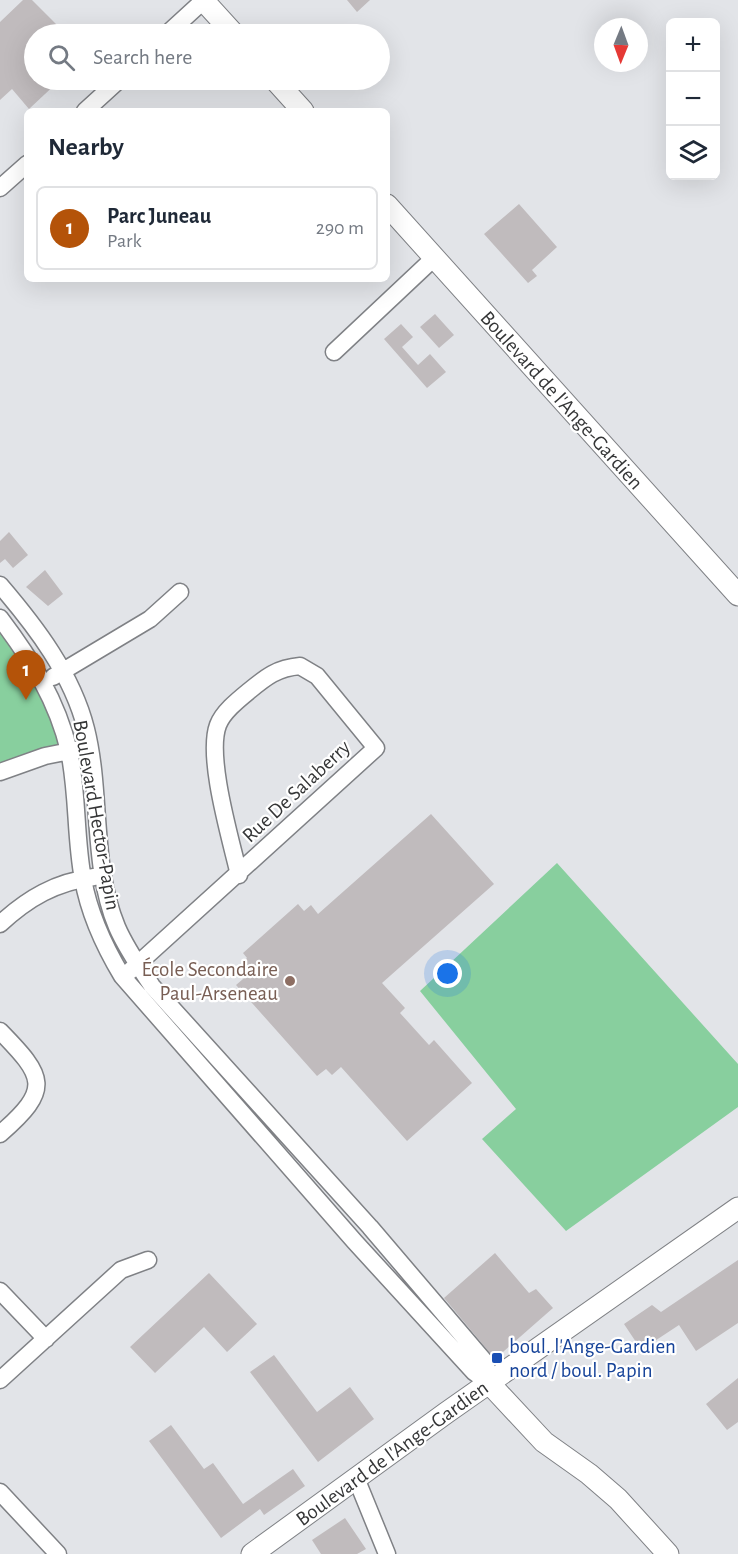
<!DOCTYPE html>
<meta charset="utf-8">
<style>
:root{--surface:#fff;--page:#f6f6f7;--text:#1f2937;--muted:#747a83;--line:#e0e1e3;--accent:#b45309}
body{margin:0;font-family:"Alegreya Sans",sans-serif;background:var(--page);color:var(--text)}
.controls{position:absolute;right:18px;top:18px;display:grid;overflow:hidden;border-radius:9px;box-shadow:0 6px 24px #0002}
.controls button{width:54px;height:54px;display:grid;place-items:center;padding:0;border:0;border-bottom:2px solid var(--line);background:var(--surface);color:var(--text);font:30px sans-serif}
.compass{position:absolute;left:594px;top:18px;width:54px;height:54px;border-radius:50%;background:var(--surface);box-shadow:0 6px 24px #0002;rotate:181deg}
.you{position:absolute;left:448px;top:974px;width:21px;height:21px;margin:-15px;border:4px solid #fff;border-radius:50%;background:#1a73e8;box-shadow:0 0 0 9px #1a73e833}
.badge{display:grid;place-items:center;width:39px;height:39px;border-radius:50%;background:var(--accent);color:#fff;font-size:20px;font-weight:700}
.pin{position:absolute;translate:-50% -50px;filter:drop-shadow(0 2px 3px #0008)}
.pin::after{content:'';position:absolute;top:32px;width:21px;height:18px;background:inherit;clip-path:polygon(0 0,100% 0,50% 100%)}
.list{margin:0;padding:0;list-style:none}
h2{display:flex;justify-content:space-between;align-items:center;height:78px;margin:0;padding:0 24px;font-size:26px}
h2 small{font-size:20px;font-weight:400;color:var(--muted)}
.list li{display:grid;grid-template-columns:39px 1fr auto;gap:18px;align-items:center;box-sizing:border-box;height:84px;margin:0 12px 12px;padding:0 12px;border:2px solid var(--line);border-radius:9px}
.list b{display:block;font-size:22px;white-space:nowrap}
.list p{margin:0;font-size:20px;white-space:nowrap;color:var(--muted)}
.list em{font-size:20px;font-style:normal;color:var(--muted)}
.icon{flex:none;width:33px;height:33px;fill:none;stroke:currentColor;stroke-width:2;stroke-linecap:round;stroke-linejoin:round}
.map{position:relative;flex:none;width:738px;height:1554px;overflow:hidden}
.search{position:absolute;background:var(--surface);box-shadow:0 6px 24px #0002;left:24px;top:24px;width:366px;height:66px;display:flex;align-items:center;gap:15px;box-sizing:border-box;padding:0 21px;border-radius:33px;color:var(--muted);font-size:22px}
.panel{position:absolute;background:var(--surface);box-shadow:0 6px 24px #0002;left:24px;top:108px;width:366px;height:174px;border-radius:9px}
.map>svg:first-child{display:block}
.green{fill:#88cf9e}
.building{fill:#c0bbbd}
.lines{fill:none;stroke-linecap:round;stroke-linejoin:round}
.minor-casing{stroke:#7f8185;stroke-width:19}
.major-casing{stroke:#7f8185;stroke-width:23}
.minor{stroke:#fff;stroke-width:16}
.major{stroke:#fff;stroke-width:21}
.education-dot{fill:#8d6e63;stroke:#fff;stroke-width:2}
.transit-dot{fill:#1a4fb4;stroke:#fff;stroke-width:2}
.labels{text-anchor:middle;stroke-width:4.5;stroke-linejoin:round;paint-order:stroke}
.street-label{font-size:21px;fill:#353637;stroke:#fff}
.education-label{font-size:21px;fill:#785e54;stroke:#fff;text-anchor:end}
.transit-label{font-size:21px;fill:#164399;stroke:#fff;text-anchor:start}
</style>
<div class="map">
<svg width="738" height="1554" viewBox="0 0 738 1554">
<rect width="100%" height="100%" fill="#e2e4e8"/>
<!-- green -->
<path class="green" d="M0 618 69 751 0 772Z
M557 863 738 1064V1107L566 1231 482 1139 516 1109 420 991Z"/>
<!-- building -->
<path class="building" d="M23 0H32L66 34H34V80H60L29 109 12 89 0 100V22Z
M347 0H370L357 12Z
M519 204 557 247 532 270 537 276 528 283 484 234Z
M435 314 454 335 439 348 420 327Z
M401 324 413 337 402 347 418 365 430 354 446 372 427 388 384 339Z
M9 532 28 555 13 568 5 559 0 563V541Z
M45 570 63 594 48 606 26 587Z
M431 814 494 884 382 983 405 1008 400 1013 429 1045 434 1040 472 1083 407 1141 341 1067 332 1075 326 1069 317 1076 236 985 250 973 241 964 247 958 243 953 298 904 304 911 311 905 318 914Z
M495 1253 529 1293 536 1289 553 1308 495 1359 444 1298Z
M738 1260V1323L696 1351 679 1325 635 1354 629 1347 636 1342 624 1324 652 1305 661 1312Z
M209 1273 257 1324 227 1352 204 1327 155 1373 130 1347Z
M274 1355 317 1412 350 1387 374 1419 318 1462 250 1372Z
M738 1378V1422L727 1430 706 1404Z
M171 1425 204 1469 213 1463 243 1504 293 1469 305 1486 264 1515 260 1509 221 1538 149 1441Z
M345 1518 366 1549 357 1554H321L312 1540Z"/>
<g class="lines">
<defs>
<path id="minor" d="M167 34 203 1
M85 111 119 80
M0 188 27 164
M334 352 434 258
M0 585C36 627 72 674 86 729 102 793 91 865 117 927 126 948 140 968 152 986L370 1227 486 1363 489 1383
M0 618C31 659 57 700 69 751 78 793 75 837 83 879 89 913 104 946 122 976L355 1242 474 1372 489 1383
M53 677 150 619 180 592
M0 772 45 756 80 749
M0 924C28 898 56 882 94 877
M130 971 376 748 317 676 300 666C277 668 266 677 249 691 238 700 223 712 218 725 206 757 231 840 239 875
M0 1031C45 1077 52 1089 0 1134
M0 1291 46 1339
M0 1380 121 1270 148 1260
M356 1478 387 1554
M0 1492 58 1554"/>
<path id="major" d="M203 0 234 34
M275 80 303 111
M387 205 738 595
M489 1383 544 1442 589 1474 618 1499 668 1554
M252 1554 446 1413 738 1208"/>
</defs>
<!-- minor casing -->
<use href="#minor" class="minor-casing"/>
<!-- major casing -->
<use href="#major" class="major-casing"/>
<!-- minor -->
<use href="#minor" class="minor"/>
<!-- major -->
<use href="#major" class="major"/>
</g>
<!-- markers -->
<circle class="education-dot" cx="290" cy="981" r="6"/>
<rect class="transit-dot" x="491" y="1352" width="12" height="12" rx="3"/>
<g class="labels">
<!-- street labels -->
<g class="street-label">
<text transform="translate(562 400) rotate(48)" y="7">Boulevard de l'Ange-Gardien</text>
<text transform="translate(296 791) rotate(-43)" y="7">Rue De Salaberry</text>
<text transform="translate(97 815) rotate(80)" y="7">Boulevard Hector-Papin</text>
<text transform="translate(392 1453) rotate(-36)" y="7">Boulevard de l'Ange-Gardien</text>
</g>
<!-- education labels -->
<g class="education-label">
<text x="278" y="976">École Secondaire<tspan x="278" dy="24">Paul-Arseneau</tspan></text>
</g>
<!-- transit labels -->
<g class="transit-label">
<text x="509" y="1353">boul. l'Ange-Gardien<tspan x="509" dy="24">nord / boul. Papin</tspan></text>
</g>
</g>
</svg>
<div class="controls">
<button>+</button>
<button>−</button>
<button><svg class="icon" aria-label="layers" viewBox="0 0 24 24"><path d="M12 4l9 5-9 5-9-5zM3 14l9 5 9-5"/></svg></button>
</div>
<svg class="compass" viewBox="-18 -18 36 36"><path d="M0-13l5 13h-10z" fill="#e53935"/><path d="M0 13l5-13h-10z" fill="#747a83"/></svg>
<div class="you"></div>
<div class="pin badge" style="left:26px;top:700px">1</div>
<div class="search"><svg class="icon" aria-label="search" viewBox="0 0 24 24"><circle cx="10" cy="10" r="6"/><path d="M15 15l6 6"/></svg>Search here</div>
<section class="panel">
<h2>Nearby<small></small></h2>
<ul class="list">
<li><span class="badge">1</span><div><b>Parc Juneau</b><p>Park</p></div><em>290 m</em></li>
</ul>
</section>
</div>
